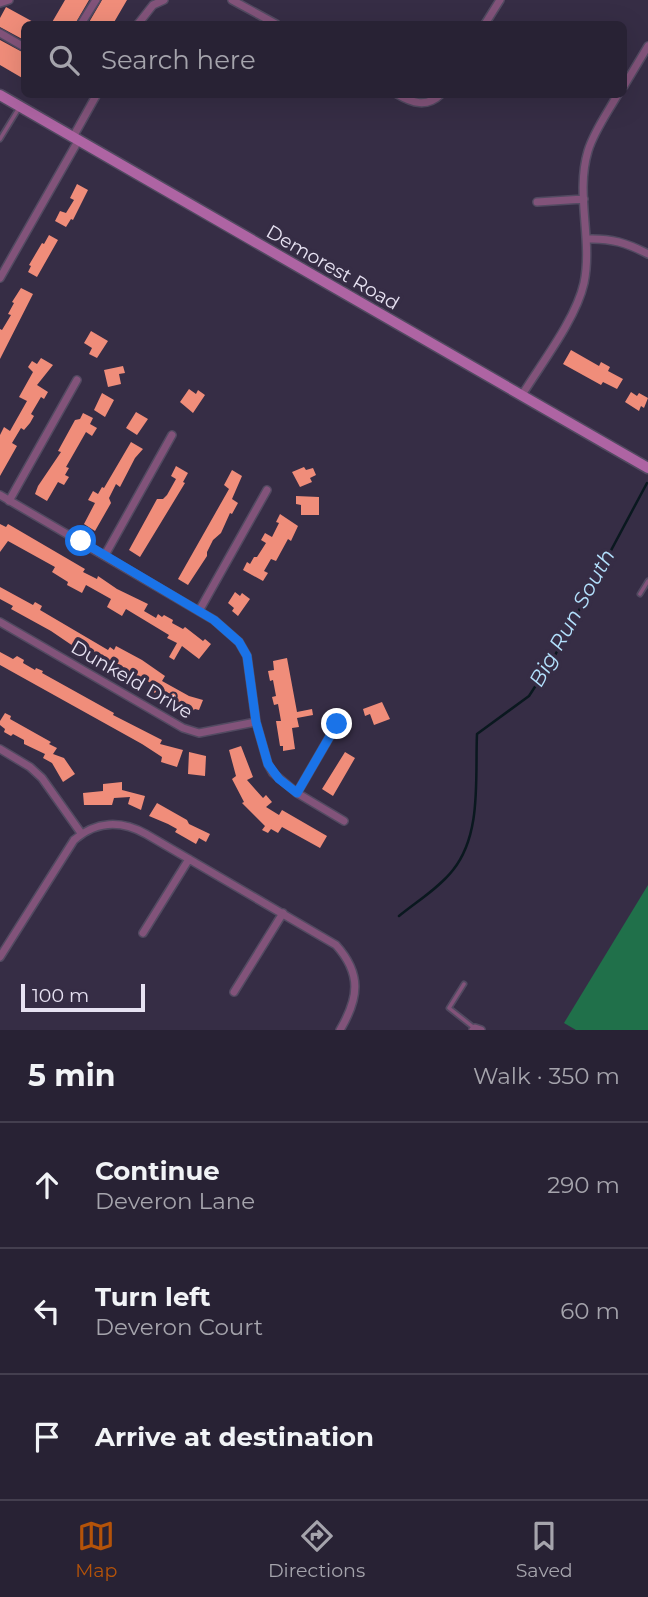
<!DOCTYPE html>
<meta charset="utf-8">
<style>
:root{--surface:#282234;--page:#342f40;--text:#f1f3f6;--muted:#a5a4ac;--line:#443f4f;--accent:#b45309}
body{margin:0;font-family:Montserrat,sans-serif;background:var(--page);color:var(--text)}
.scale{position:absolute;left:21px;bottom:18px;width:124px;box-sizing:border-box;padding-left:7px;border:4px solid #e7e2f2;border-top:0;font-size:19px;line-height:24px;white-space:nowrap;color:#e7e2f2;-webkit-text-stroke:5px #362d45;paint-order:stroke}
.stop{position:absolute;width:21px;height:21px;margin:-16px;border:5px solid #1a73e8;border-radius:50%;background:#fff}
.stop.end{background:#1a73e8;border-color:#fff;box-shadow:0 2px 7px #0008}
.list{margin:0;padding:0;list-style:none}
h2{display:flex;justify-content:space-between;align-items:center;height:91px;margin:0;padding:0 28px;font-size:30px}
h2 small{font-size:23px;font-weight:400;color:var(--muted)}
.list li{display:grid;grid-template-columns:46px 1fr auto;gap:21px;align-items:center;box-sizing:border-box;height:126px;padding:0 28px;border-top:2px solid var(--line)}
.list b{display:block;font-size:26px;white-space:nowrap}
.list p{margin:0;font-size:23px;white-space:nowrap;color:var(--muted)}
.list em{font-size:23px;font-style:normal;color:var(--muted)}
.icon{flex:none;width:38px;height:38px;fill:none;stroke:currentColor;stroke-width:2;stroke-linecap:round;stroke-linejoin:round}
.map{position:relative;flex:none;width:648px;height:1030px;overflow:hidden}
.search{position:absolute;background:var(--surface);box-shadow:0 7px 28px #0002;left:21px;right:21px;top:21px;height:77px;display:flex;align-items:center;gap:18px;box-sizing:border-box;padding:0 24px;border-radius:10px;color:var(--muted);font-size:26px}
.sheet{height:469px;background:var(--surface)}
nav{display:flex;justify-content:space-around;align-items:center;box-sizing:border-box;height:98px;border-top:2px solid var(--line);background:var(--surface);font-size:19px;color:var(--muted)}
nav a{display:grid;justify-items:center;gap:4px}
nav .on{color:var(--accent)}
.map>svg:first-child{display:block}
.forest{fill:#20704a}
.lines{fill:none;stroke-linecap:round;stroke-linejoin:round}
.stream{stroke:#0a181f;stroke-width:2.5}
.building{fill:#f08d7a}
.lane-casing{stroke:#524a61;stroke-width:7}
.street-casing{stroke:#524a61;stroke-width:10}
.secondary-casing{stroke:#524a61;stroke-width:13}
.lane{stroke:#82537a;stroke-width:3.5}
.street{stroke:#82537a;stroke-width:7}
.secondary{stroke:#ae64a3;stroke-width:10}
.route{stroke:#1a73e8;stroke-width:9}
.labels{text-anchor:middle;stroke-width:7;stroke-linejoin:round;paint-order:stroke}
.street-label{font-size:19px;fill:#e7e2f2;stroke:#362d45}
.water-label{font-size:21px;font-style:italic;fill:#b3e1fd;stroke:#362d45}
</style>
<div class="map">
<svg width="648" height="1030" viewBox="0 0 648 1030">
<rect width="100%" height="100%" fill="#362d45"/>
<!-- forest -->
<path class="forest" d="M648 885V1030H576L564 1023Z"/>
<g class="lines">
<!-- stream -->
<path class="stream" d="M399 916C416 902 439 888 453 870 482 834 475 778 477 734L529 696 553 659 647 483"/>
</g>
<!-- building -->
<path class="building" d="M65 0H89L75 24H51Z
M102 0H127L113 24H88Z
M6 7 37 24H24V40L0 27V18Z
M0 40 24 53V79L0 65Z
M77 184 88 190 73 220 71 219 66 227 55 221 60 211 66 213 74 200 70 198Z
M49 235 58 240 37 277 28 272 31 266 29 265 42 243 44 244Z
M21 288 33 294 0 359V329L2 330 11 315 8 314 14 303 12 302Z
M91 331 108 341 97 358 89 354 92 348 84 343Z
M571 350 599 366 601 362 610 367 608 371 623 379 617 389 603 382 601 385 563 364Z
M41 358 53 365 37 385 48 392 44 399 41 397 31 414 34 416 30 423 24 430 21 428 12 443 17 446 0 476V435L4 427 10 431 27 401 19 397 33 372 28 367 32 361 37 364Z
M123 366 125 373 119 374 121 384 108 387 104 370Z
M189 389 196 394 198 390 205 395 193 413 180 402Z
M631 392 637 396 639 393 648 398 644 408 641 406 639 411 625 402Z
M102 393 114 400 105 417 94 410Z
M136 412 148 419 137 435 126 428Z
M83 413 93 418 90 424 97 428 92 436 86 432 66 467 69 468 65 475 69 477 64 485 58 482 47 501 35 494 38 486 61 452 58 451 75 420 80 419Z
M131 442 143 449 135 458 120 487 116 484 109 498 111 503 95 531 84 524 95 503 88 500 93 491 98 494 102 487 104 488Z
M176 466 188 473 183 482 185 483 140 557 129 550 157 499H163L167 495 176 479 171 476Z
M304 467 306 470 313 468 316 475 310 478 312 482 300 487 292 472Z
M232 470 242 476 232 499 238 503 232 514 230 513 221 533 213 540 207 552V556L188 585 178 579 229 489 224 485Z
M296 496 319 497V515H301V505L296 504Z
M280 514 298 526 291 541 288 539 276 561 271 559 264 571 268 573 263 581 243 570 247 562 250 564 254 557H257L266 543 261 540 265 533 272 537 279 523 276 522Z
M0 524 6 527 8 524 85 569 83 572 97 579 98 576 117 589 148 604 144 611 156 618 158 614 162 617 164 615 173 620 172 623 183 629 185 627 203 641 205 639 211 644 199 659 182 646 174 660 169 657 177 643 167 638 169 635 126 609 122 616 107 607 111 599 86 585 82 593 67 585 68 582 52 572 55 567 8 541 0 552Z
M0 587 33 605 35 602 42 606 40 610 108 650 110 647 114 650 116 646 142 660 165 676 162 681 189 696 203 700 199 710 195 709 191 712 184 710 166 699 169 695 158 689 155 693 148 689 151 683 138 676 135 681 109 666 111 663 98 656 97 659 89 655 91 653 78 646 76 648 51 631 11 609 13 606 0 599Z
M235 592 240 596 242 593 250 599 238 616 232 611 234 608 228 603Z
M0 652 13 659 17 656 24 660 23 663 35 670 36 668 43 671 42 673 114 713 113 715 162 740 160 744 183 750 177 767 161 762 162 757 142 744 0 665Z
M287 658 297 712 312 709 313 715 297 718 299 727 292 728 295 749 283 751V746H280L276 721H281L278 704 274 705 272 697 276 696 273 680 270 681 268 671 274 670 273 661Z
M382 702 390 719 374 725 370 714 365 716 363 709Z
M5 713 11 716 10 719 51 742 49 744 57 748 53 754 64 758 75 774 63 782 52 763 43 758 45 754 24 744V740L13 734 11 736 4 732 5 729 0 725V721Z
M241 746 253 777 247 780 263 798 266 795 272 802 266 807 279 815 282 810 327 836 320 848 282 827 278 833 271 829 268 833 262 830 265 826 242 803 244 802 232 779 236 776 229 750Z
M189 752 206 756 205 776 188 774Z
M345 752 355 758 333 796 322 789Z
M122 782V790L145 796 141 810 128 804 130 797 114 798 112 805H84L83 793 103 791V784Z
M157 803 187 820 189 824 210 834 206 842 199 838 196 844 175 832 177 829 168 824 149 816Z"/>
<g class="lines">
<defs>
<path id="lane" d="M0 139 19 108
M640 594 648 581
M464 984 449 1008 473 1027"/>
<path id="street" d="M232 0 276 24
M0 3 9 0
M81 24 96 0
M138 24 153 5 164 0
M485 24 500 0
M0 33 24 47
M624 86 648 46
M397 94C412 103 427 108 441 94
M73 137 97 94
M537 202 584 199
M587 239C611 238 627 243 648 254
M0 278 78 141
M522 395C541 364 576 319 584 283 593 240 575 194 588 151 594 131 608 112 618 94
M0 495 214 620 239 642 247 656 256 722 268 764 273 773 297 793 344 821
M9 501 77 380
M105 555 172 435
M199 611 267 490
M0 622 183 728 199 733 256 722
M0 749 30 767 42 778 81 833
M297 793 337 724
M143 933 189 859
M0 957 74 840C96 821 121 820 146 834L336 945C362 974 359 998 340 1030
M234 992 283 913
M473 1030 475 1028 481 1030"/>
<path id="secondary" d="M0 95 648 468"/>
</defs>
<!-- lane casing -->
<use href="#lane" class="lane-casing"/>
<!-- street casing -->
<use href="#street" class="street-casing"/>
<!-- secondary casing -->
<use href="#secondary" class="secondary-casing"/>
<!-- lane -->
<use href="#lane" class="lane"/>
<!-- street -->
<use href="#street" class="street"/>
<!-- secondary -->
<use href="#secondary" class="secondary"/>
</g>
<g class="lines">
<!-- route -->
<path class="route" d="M81 541 214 620 239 642 247 656 256 722 268 764 279 779 297 793 337 724"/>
</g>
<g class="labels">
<!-- street labels -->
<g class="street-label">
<text transform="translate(333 267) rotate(30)" y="7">Demorest Road</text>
<text transform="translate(132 679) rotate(30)" y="7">Dunkeld Drive</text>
</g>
<!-- water labels -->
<g class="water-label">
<text transform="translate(572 618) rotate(-61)" y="7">Big Run South</text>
</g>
</g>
</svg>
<div class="scale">100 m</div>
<div class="stop" style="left:81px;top:541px"></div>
<div class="stop end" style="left:337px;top:724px"></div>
<div class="search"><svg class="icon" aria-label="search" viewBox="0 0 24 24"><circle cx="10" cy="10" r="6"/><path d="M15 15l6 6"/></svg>Search here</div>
</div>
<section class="sheet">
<h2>5 min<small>Walk · 350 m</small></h2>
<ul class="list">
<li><svg class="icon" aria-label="ahead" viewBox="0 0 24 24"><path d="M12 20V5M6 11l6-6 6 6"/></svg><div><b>Continue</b><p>Deveron Lane</p></div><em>290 m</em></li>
<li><svg class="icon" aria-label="left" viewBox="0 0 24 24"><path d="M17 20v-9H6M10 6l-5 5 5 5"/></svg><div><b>Turn left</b><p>Deveron Court</p></div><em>60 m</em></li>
<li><svg class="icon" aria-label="arrive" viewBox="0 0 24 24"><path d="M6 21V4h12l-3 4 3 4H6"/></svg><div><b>Arrive at destination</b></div></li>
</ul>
</section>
<nav>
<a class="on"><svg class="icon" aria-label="map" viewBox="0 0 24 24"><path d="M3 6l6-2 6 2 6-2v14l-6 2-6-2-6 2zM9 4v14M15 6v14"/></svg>Map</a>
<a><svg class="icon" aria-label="directions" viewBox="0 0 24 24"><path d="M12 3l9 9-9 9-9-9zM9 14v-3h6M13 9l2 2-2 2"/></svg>Directions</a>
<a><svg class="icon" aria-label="saved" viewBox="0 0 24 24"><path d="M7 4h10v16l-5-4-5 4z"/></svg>Saved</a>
</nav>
